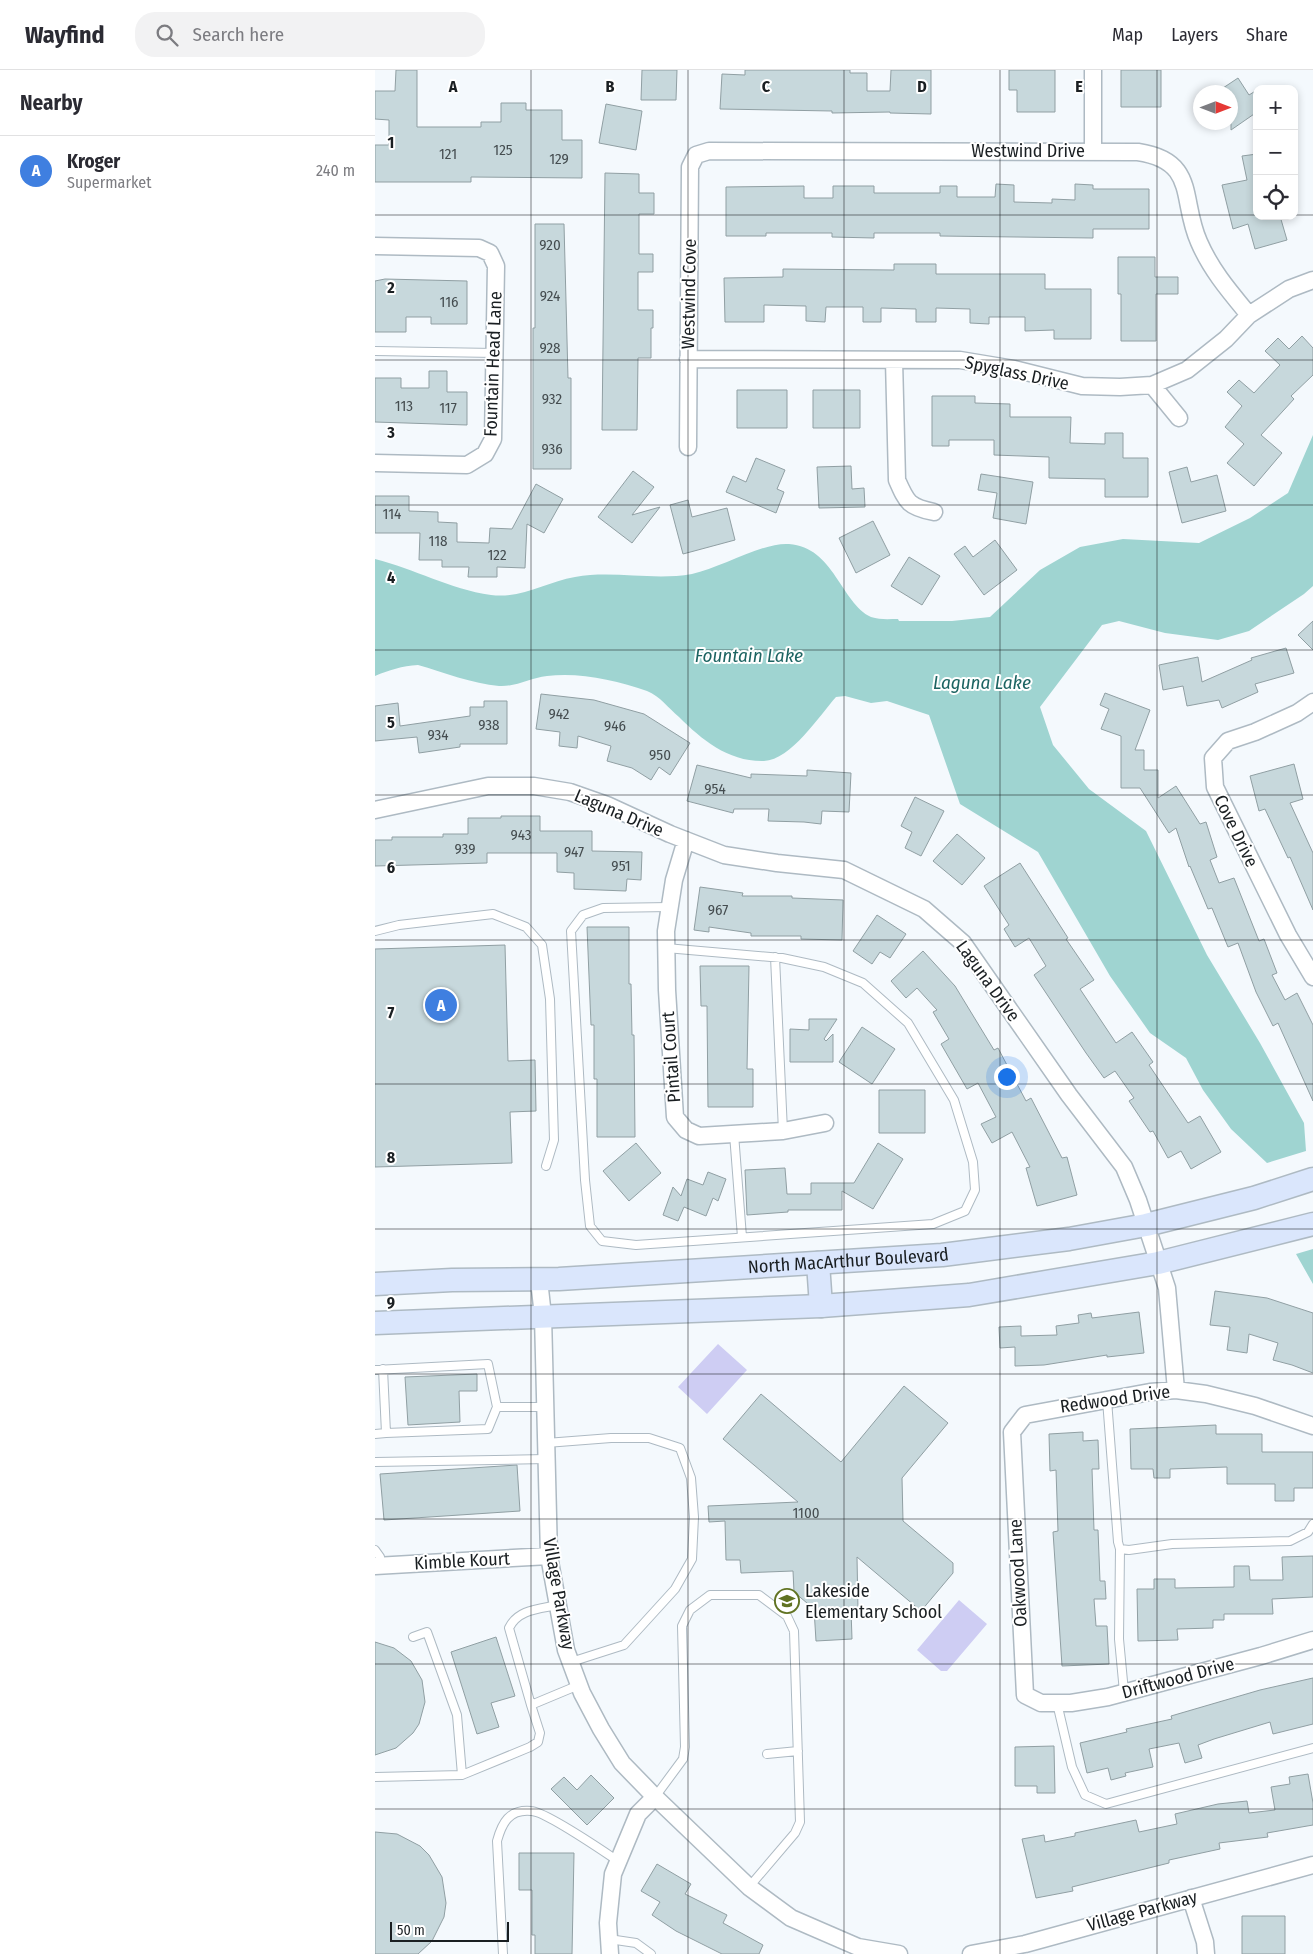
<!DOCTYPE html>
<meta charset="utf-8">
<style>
:root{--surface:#fff;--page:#f2f2f3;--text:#2b2b33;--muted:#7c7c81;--line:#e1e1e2;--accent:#b45309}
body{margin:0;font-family:"Fira Sans Condensed",sans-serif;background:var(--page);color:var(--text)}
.controls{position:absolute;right:15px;top:15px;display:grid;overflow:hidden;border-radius:10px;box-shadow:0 2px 8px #0003}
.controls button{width:45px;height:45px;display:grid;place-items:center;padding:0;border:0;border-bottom:1px solid var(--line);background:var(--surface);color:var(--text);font:25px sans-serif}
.compass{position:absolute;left:818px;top:15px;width:45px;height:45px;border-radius:50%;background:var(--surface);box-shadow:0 2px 8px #0003;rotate:90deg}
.scale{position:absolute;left:15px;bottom:12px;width:119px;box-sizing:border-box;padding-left:5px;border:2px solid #1a1f22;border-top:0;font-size:14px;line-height:18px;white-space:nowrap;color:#1a1f22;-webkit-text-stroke:4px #fff;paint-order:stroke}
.you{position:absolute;left:631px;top:1006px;width:18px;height:18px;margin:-12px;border:4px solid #fff;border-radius:50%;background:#1a73e8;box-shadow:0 0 0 8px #1a73e833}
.badge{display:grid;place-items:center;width:32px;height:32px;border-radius:50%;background:var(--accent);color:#fff;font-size:16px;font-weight:700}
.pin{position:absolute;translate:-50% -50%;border:2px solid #fff;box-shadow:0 1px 5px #0006}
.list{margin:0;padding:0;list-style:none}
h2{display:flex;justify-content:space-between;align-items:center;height:65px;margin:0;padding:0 20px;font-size:21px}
h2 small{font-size:16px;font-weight:400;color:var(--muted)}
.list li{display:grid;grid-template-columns:32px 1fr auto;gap:15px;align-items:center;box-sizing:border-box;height:70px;padding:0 20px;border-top:1px solid var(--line)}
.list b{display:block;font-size:19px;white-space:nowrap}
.list p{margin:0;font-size:16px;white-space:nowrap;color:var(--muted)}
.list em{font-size:16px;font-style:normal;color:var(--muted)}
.icon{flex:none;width:28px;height:28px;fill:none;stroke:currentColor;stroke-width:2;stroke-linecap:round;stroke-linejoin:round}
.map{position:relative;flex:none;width:938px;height:1884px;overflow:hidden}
header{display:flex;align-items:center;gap:30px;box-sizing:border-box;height:70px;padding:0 25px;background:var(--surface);border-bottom:1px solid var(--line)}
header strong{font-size:24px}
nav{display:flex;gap:28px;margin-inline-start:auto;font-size:18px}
.search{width:350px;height:45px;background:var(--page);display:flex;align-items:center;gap:12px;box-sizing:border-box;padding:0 18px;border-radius:20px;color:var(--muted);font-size:19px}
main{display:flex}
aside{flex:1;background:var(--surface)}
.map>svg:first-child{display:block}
.green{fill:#cecdf3}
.water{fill:#9fd4d1}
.building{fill:#c7d8dc;stroke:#909fa3}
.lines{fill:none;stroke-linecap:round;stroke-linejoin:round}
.service-casing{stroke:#aebac3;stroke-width:10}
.minor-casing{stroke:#aebac3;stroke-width:19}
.secondary-casing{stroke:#aebac3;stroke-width:25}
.service{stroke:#fff;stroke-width:8}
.minor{stroke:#fff;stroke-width:16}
.secondary{stroke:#dae6fc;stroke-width:22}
.grid{fill:none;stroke:#1a1f22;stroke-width:1;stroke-opacity:0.55}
.labels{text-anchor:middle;stroke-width:4;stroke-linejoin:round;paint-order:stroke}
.number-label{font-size:15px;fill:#454d50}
.street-label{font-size:18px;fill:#1a1f22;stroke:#fff}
.poi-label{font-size:18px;fill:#1a1f22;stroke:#fff;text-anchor:start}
.water-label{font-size:19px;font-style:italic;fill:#1d6462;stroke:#fff}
.grid-label{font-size:16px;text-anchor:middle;font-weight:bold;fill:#1a1f22;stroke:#fff;stroke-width:4;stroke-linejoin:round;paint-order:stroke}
</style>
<header>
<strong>Wayfind</strong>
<div class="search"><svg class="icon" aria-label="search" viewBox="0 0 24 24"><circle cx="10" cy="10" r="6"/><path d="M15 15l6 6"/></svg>Search here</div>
<nav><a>Map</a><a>Layers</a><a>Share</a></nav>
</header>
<main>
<aside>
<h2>Nearby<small></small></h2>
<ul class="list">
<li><span class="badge" style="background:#3f7fe0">A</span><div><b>Kroger</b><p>Supermarket</p></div><em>240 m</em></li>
</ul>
</aside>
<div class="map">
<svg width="938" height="1884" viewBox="0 0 938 1884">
<rect width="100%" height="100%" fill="#f4f9fd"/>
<!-- green -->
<path class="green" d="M343 1274 372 1300 332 1344 303 1317Z
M584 1530 612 1554 572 1601H566L542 1580Z"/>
<!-- water -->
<path class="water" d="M938 365V516L929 524 874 561 843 570 790 563 744 551 727 555 665 637 678 675 714 719 771 761 832 885 885 973 929 1053 931 1081 892 1093 856 1059 828 1020 811 988 775 963 735 906 663 782 585 734 554 645 512 631 496 633 470 626 461 627C444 646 416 690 389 691 354 692 327 670 304 647 293 638 285 626 272 621 241 610 204 602 172 606 155 608 141 617 124 616 98 614 68 602 43 595 27 596 14 600 0 606V489C40 499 74 519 116 525 146 529 171 512 200 507 238 500 278 511 317 504 346 498 388 472 414 474 459 477 466 533 496 547 505 550 514 549 523 549L524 551H577L615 547 665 500 705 477 748 469 824 473 875 448 913 423Z
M938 1179V1214L921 1184Z"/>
<!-- building -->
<path class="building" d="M21 0H42V57H106V52H126V33H151V40H187V70H207V108L96 107V112H0V75H14V50L0 49V21H20Z
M267 0H302L301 30H266Z
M370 0H475V3H492V21H515L516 0H556V44L515 43V42L457 43V41L345 39 347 4 370 5Z
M634 0H680V42H642V20H634Z
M746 0H786V37H746Z
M863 8 874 25 882 20V42L856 60V22H842Z
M231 34 267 41 261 80 224 73Z
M882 84V146H905L912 170 880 179 873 154 858 159 847 115 872 110 867 86Z
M230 103 264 104V123H279V144H264V184H278V202H263V240H278V258H276V288H263L262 360H227Z
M621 114 639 115V132L677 133V129L700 130V114L718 115V119H774V159H718V168L565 166V163H499V168L457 167V163H391V166H351V117L429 116V128H458V116H499V123H565V116H582V127H620Z
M160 154H189L193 308H196V399H158V258H160Z
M743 187H780V207H803V224H781V271H746V224H743Z
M519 194H561V204H670V219H716V269H679V260L650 261V247H614V254L595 253V239L561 238V252H541V239L506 238V252H488V237H451L450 252 431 251V236L389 235V252H350L349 208 408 207V199L519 200Z
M10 209 92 211V254H56V247H31V262H0V211Z
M927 266 938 278V305L916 326 919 329 886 365 907 383 879 416 852 393 869 374 850 357 867 336 852 322 864 310 879 323 905 295 890 281 903 268 914 279Z
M54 301H72V322H92V355L0 352V308H26V318H54Z
M362 320H412V358H362Z
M438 320H485V358H438Z
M557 326H600V333L635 334V347H696L695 373 730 374V363H748V388H773V427H730V409L674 408V387L619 385V370H574V376H557Z
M381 388 410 400 402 419 409 422 401 443 351 422 358 406 371 412Z
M476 396 477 419 489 418 490 437 444 438 442 397Z
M812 397 816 412 842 405 851 441 807 453 794 402Z
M258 401 279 417 257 445 285 437 257 473 223 447Z
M606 404 658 412 651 454 618 448 622 423 603 420Z
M161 414 188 429 169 463 152 454 150 498 122 497V507H93L94 497H67V490H44L45 463H0V426H34V441L63 442V452L82 453V472L114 473 115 458 137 459Z
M313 430 317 447 352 438 360 470 308 484 295 435Z
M498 451 515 485 481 503 464 468Z
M620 470 642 500 609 525 579 484 590 476 598 487Z
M534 487 565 506 547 535 516 516Z
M938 551V580L923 565Z
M911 578 919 603 880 614 883 622 847 638 844 630 812 636 808 616 788 620 784 595 823 587 827 612 877 590 876 588Z
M730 623 775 640 760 680H769V700H783V728L801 716 825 754 831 752 842 787 835 790 844 813 859 808 884 871 889 869 902 903 897 905 910 930 922 923 938 955V1031L903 953 898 956 881 922 863 873 853 877 837 838 833 839 815 796 814 797 801 758 794 763 765 718H746V666L726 659 734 639 725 635Z
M166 624 219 630 269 644 315 673 295 705 284 697 276 710 257 698 232 691 236 676 203 666 202 678 184 676 185 662 161 659Z
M109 631H132V674H85V677L44 683 42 667 0 671V636L23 633 25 656 95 646V637H109Z
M919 694 928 729 915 733 938 783V840L915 787 913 788 890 739 884 741 875 706Z
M322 695 376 708V704L432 706V700L476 703 474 742 447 741 446 754 429 752 393 751 394 739H359L358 743 312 731Z
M540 727 569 741 546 786 530 778 537 762 526 756Z
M126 746H165V761H217V781L267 782 266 810 252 809 251 821 199 819V803L182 802V783H112V793L0 796V770H17V767H68V764H93V748H126Z
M582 764 610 788 587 815 558 791Z
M645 793 693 868 691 869 719 910 705 919 741 973 757 962 778 992 774 995 813 1053 825 1046 846 1082 816 1099 806 1081 793 1088 778 1061 775 1062 754 1031 759 1028 740 1001 729 1008 711 983 659 905 671 896 654 868 640 877 629 859 634 855 609 816Z
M325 817 368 823 367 826H417V828L468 830 467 870 426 869V866H376V863L334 857V862L319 860Z
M502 845 531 864 515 888 505 882 497 894 478 881Z
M212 857H254V914H256L257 965H259L260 1067H222V1009H219V955H216Z
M130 875 133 991 160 990 161 1041 135 1042 137 1093 0 1097V879Z
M548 881 580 916 619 980 623 978 651 1031 656 1028 687 1088 692 1087 702 1125 662 1136 651 1098 655 1097 637 1062 617 1073 606 1054 621 1047 603 1013 592 1019 566 974 574 969 558 942 562 940 542 918 531 928 516 911Z
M325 896H374L372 999H378V1037H333L332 936H326Z
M434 949H462L449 969 451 971 458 964V992H415V959L434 960Z
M487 957 520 979 497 1014 464 992Z
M504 1020H550V1063H504Z
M261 1073 286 1103 254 1131 228 1101Z
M503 1073 528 1089 498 1139 467 1121V1140H413V1142L372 1145 370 1100 410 1098 412 1124H436V1113H479Z
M333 1102 351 1109 343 1131 338 1128 331 1146 309 1137 303 1151 288 1145 298 1117 306 1126 312 1109 328 1115Z
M840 1221 892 1228 938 1243V1303L917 1295 898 1290 903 1273 874 1264 872 1283 852 1280 855 1257 835 1255Z
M764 1242 769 1283 732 1287V1285L669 1295 640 1296V1277L625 1278 624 1257 646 1256V1266L682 1265 681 1256 704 1253 703 1245 716 1243 717 1248Z
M102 1304V1321H84L85 1352 33 1355 30 1307Z
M529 1316 573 1353 527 1408 528 1451 578 1493V1503L546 1541 482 1487 483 1540H476L477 1569 441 1571 439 1539 419 1522 418 1501 366 1503 365 1490H351L350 1451 334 1452 333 1436 423 1432 348 1369 386 1324 466 1392Z
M841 1355V1364H887V1382H938V1418H919V1431H900V1414H852V1397L795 1399V1408H779L778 1399H756L755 1359Z
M708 1362V1371L723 1370 724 1399H717L719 1460H723L725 1511H730L731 1529H719L721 1556H732L734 1594 687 1596 678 1462 683 1461 681 1400 675 1401 674 1364Z
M142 1395 145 1441 9 1450 5 1404Z
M938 1486V1527L897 1529 898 1544H849V1550H838V1558L802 1559 803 1570 763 1571 762 1519H779V1509H800V1518L859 1517V1496H874L875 1510H908L907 1487Z
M121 1567 140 1626 116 1633 124 1657 102 1664 76 1582Z
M0 1572 19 1578 36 1591 47 1610 50 1632 44 1654 38 1663 21 1678 0 1685Z
M938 1608V1654L898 1664 895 1652 839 1669 823 1675 827 1688 810 1693 804 1673 774 1679 778 1697 750 1703 751 1706 736 1710 733 1698 712 1703 705 1673 752 1662 751 1659 797 1649 796 1646 885 1620Z
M679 1676 680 1723H662V1716H640V1677Z
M933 1704 938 1733V1755L892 1763 893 1767 844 1773 845 1779 794 1790V1793L697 1817 698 1821 661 1828 647 1769 669 1765 670 1772 700 1766V1763L761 1750 764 1762 802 1754 800 1744 843 1734 872 1731 874 1743 900 1740 896 1717 915 1714 914 1707Z
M216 1705 239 1728 212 1755 176 1719 189 1707 202 1720Z
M0 1762 22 1764 45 1776 54 1785 67 1807 71 1833 69 1847 57 1871 43 1884H0Z
M144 1783H199L197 1884H160V1865H157V1820H144Z
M282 1794 316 1814 310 1824 352 1845 348 1853 388 1875 384 1884H347L301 1861 277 1845 285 1832 266 1821Z
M867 1846H910V1884H867Z"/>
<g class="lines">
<defs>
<path id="service" d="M0 281 120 283
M0 861 24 855 118 844 151 857 167 875 175 929 179 1070 171 1096
M291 878 407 888 449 897 488 913 533 953 579 1030 598 1092 600 1120 590 1141 558 1154 261 1175 227 1171 215 1156 210 1110 196 861 208 845 228 838 295 837
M400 887 408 1061
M359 1064 367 1167
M8 1299 11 1363 113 1359 122 1337
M0 1300 113 1294 122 1337H170
M732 1330 743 1472 745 1479 754 1480 797 1474 915 1471 933 1462 938 1454
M0 1364 11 1363
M171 1373 236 1368H274L305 1378 316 1408 319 1447 317 1489 300 1519 249 1575 196 1592
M0 1392 171 1389
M745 1479 744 1569 749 1622
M0 1480 5 1487 6 1496
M183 1535C165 1539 143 1539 134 1558L156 1635 204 1615
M38 1567 52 1562 82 1645 87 1705
M682 1633 697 1697 710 1725 731 1734 938 1678
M392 1684 423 1681
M0 1707 87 1705 155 1677 163 1672 165 1663 156 1635
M280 1727 308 1689 310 1677 307 1556 315 1540 335 1525H384L412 1546 419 1561 425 1752 420 1763 374 1817
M234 1869 261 1873 276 1884
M128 1884 122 1771C127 1753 134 1739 156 1741 170 1741 228 1781 243 1791"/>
<path id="minor" d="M718 0V81
M0 176 104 178 115 183 121 196 118 369 110 384 92 395 0 393
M313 289 585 290 639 299 707 316 745 317 777 315 812 300 851 269 874 245 914 219 938 210
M519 290 522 410C532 433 534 437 559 442
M777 315 804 348
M313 377 315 97 321 85 334 81 763 82C823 91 805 130 824 172 836 200 855 222 874 245
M938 632 922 643 880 662 853 671 838 688 840 717 913 865 938 907
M0 740 113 716H159L195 722 232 735 295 764 349 785 402 793 469 800 549 839 588 873 694 1025 749 1097 763 1130 792 1218 801 1320
M311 770 299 810 291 861 292 920 300 1047 311 1060 324 1066 408 1061 450 1053
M164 1210 168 1246 174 1486 191 1580 207 1623 226 1659 247 1693 280 1727 374 1817 416 1848 483 1877 524 1884
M938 1356 880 1336 831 1324 801 1320 775 1322 650 1345 637 1362 650 1625 666 1633H696L733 1627 886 1586 938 1570
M0 1496 174 1486
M816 1828 830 1872 831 1884
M235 1884 233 1853 238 1804 263 1744 280 1727
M596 1884 650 1874 938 1795"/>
<g id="secondary">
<path d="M443 1193 446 1236"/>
<path id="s1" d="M0 1214 77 1210 184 1209 567 1185 694 1169 771 1155 879 1128 938 1109"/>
<path d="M0 1253 446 1236 594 1225 783 1193 938 1154"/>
</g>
</defs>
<!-- service casing -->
<use href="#service" class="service-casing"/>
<!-- minor casing -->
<use href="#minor" class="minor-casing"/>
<!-- secondary casing -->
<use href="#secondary" class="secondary-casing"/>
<!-- service -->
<use href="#service" class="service"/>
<!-- minor -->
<use href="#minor" class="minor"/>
<!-- secondary -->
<use href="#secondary" class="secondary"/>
</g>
<!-- grid -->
<path class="grid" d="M156 0V1884M313 0V1884M469 0V1884M625 0V1884M782 0V1884M0 145H882M919 145H938M0 290H938M0 435H938M0 580H938M0 725H938M0 870H938M0 1014H938M0 1159H938M0 1304H938M0 1449H938M0 1594H938M0 1739H938"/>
<!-- icons -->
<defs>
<symbol id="school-ring" viewBox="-11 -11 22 22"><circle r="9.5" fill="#fff" stroke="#617322" stroke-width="1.5"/><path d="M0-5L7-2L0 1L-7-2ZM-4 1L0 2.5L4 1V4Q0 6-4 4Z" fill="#617322"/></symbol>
</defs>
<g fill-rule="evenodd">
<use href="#school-ring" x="398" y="1517" width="28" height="28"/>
</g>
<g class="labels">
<!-- number labels -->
<g class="number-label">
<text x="128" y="85">125</text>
<text x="73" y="89">121</text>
<text x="184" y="94">129</text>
<text x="175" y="180">920</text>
<text x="175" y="231">924</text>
<text x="74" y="237">116</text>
<text x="175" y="283">928</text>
<text x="177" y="334">932</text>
<text x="29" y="341">113</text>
<text x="73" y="343">117</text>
<text x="177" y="384">936</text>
<text x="17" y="449">114</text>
<text x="63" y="476">118</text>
<text x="122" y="490">122</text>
<text x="184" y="649">942</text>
<text x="114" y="660">938</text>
<text x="240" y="661">946</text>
<text x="63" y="670">934</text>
<text x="285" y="690">950</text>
<text x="340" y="724">954</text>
<text x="146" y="770">943</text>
<text x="90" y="784">939</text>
<text x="199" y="787">947</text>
<text x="246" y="801">951</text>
<text x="343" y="845">967</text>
<text x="431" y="1448">1100</text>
</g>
<!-- street labels -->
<g class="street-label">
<text x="653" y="87">Westwind Drive</text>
<text transform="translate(314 224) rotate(-89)" y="6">Westwind Cove</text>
<text transform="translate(118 294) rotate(-88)" y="6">Fountain Head Lane</text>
<text transform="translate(642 303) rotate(12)" y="6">Spyglass Drive</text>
<text transform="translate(244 743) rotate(23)" y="6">Laguna Drive</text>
<text transform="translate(861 761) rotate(64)" y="6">Cove Drive</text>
<text transform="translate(613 911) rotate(54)" y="6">Laguna Drive</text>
<text transform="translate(296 987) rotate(-94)" y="6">Pintail Court</text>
<text dy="6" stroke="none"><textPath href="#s1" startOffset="474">North MacArthur Boulevard</textPath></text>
<text transform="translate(740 1329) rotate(-8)" y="6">Redwood Drive</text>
<text transform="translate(87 1491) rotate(-3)" y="6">Kimble Kourt</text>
<text transform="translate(643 1503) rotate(-93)" y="6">Oakwood Lane</text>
<text transform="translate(184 1524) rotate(80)" y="6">Village Parkway</text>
<text transform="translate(803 1608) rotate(-15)" y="6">Driftwood Drive</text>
<text transform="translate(767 1841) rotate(-15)" y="6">Village Parkway</text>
</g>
<!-- poi labels -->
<g class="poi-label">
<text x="430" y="1527">Lakeside<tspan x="430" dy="21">Elementary School</tspan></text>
</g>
<!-- water labels -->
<g class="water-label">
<text x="374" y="592">Fountain Lake</text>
<text x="607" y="619">Laguna Lake</text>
</g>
</g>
<g class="grid-label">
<text x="78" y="22">A</text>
<text x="235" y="22">B</text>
<text x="391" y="22">C</text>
<text x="547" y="22">D</text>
<text x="704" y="22">E</text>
<text x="16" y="78">1</text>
<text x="16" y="223">2</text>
<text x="16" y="368">3</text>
<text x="16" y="513">4</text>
<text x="16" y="658">5</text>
<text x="16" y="803">6</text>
<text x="16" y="948">7</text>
<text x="16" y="1093">8</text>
<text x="16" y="1238">9</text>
</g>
</svg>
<div class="controls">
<button>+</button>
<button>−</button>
<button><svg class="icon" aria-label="locate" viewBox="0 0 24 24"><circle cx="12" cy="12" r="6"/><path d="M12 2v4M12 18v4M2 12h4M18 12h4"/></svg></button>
</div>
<svg class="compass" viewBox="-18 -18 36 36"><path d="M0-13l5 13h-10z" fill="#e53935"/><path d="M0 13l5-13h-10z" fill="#7c7c81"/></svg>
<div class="scale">50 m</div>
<div class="you"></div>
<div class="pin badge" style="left:66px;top:935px;background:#3f7fe0">A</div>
</div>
</main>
